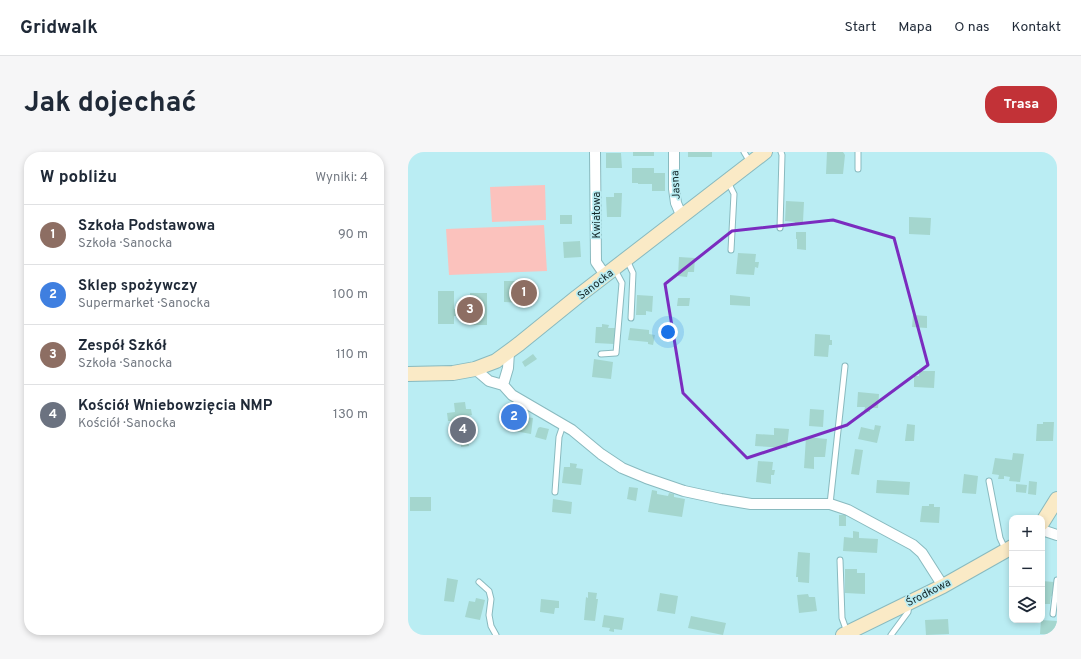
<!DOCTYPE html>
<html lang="pl">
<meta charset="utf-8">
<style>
:root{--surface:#fff;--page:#f6f6f7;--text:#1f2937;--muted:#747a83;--line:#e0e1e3;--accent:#c23237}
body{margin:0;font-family:Overpass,sans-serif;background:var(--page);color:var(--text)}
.controls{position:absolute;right:12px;bottom:12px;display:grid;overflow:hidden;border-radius:8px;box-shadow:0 2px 6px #0003}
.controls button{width:36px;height:36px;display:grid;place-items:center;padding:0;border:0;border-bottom:1px solid var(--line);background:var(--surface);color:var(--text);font:20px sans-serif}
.you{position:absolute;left:260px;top:180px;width:14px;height:14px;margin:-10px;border:3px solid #fff;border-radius:50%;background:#1a73e8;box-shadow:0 0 0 6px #1a73e833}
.badge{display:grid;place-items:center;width:26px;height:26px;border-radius:50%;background:var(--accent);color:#fff;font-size:13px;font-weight:700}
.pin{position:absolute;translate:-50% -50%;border:2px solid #fff;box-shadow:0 1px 4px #0006}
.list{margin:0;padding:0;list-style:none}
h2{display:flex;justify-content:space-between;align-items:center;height:52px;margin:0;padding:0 16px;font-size:17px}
h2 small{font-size:13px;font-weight:400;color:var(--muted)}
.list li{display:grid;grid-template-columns:26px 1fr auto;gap:12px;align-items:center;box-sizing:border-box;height:60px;padding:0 16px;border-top:1px solid var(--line)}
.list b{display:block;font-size:15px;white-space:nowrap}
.list p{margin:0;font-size:13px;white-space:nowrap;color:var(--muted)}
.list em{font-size:13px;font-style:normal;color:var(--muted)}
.icon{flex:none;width:22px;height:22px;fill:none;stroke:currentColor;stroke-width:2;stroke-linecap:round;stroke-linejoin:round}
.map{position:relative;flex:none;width:649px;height:483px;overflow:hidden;border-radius:16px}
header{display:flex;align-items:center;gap:24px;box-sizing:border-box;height:56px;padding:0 20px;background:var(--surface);border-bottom:1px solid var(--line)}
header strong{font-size:19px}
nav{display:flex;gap:22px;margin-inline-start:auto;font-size:14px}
.intro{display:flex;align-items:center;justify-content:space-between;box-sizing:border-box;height:96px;padding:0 24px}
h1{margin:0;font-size:28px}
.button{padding:10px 18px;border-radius:16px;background:var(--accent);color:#fff;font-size:14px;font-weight:700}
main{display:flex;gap:24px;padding:0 24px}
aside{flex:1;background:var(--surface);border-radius:16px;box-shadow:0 2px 6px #0003}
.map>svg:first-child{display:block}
.green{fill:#fbc2bd}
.building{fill:#a4d6ce}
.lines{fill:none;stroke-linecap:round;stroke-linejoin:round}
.lane-casing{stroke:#89babf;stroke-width:7}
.street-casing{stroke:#89babf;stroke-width:12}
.secondary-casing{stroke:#89babf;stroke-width:16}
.lane{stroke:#fff;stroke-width:5}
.street{stroke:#fff;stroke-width:10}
.secondary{stroke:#faeac6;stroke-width:14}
.marked{fill:none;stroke:#7b2cbf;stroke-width:3;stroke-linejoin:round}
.labels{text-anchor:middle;stroke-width:3.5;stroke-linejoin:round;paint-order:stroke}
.street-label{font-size:11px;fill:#15292b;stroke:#baedf3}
</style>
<header>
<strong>Gridwalk</strong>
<nav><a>Start</a><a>Mapa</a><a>O nas</a><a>Kontakt</a></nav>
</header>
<div class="intro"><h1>Jak dojechać</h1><a class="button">Trasa</a></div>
<main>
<aside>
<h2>W pobliżu<small>Wyniki: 4</small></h2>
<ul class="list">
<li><span class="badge" style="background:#8d6e63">1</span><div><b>Szkoła Podstawowa</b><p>Szkoła · Sanocka</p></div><em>90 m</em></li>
<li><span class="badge" style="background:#3f7fe0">2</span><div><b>Sklep spożywczy</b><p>Supermarket · Sanocka</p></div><em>100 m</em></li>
<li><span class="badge" style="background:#8d6e63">3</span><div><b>Zespół Szkół</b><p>Szkoła · Sanocka</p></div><em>110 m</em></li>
<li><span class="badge" style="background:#6b7280">4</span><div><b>Kościół Wniebowzięcia NMP</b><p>Kościół · Sanocka</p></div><em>130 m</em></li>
</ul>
</aside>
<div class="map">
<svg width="649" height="483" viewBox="0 0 649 483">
<rect width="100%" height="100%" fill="#baedf3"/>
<!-- green -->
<path class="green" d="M137 33 138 68 84 70 82 35Z
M136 73 139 119 41 123 38 77Z"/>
<!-- building -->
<path class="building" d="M225 0H246V4H225Z
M280 0H304V5H280Z
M419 0H435L437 3 435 22H418Z
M198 1H213L214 16H198Z
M224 16H246V21H257V39H244V32H230V31H224Z
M206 41H214L213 65H199L198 45H206Z
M378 49 396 50 395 70H391V73H386L387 70 377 69Z
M152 63H164V72H152Z
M501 65 523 66 522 83 501 82Z
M388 80H398V98L389 97V87H388Z
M172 89 173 105 156 106 155 90Z
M330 101 348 102 347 110H351L350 116 347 115 346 123 328 122Z
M271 105 287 106 286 120H280L279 125 270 124Z
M96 129H124V151L96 150Z
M30 139H46V157H62V141H79V173H62V164H46V172H30Z
M229 143 245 144 244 160 238 159V163H228Z
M322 143 342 145V154L322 153Z
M270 146H282L281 154H269Z
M505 163 519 164V176L504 175Z
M194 172 201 173 200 176H207L206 192 187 191 188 175H194Z
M222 176 241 178V182L247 183 245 193 240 192V190L220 188Z
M407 182 422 183V188H424V193H421L420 205 406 204Z
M125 202 129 207 117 215 114 210Z
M186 207 205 210 203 227 184 225Z
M511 219H527L526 236 506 235V224H511Z
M450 240 471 242 470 256H462V260L456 259 457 255H449Z
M57 250 58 257H63L64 263 59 264 62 287H60L61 294 53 295 52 287 50 288 48 269H40L39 261 47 260 46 251Z
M402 257 416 258 415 275 401 274Z
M104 263 125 266 123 282 101 278Z
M635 270H646L645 289H628L629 272H635Z
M499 272 507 273 506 289H497Z
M467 273 473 274 469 291 450 287 453 275 466 278Z
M132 275 141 277 138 288 127 285 130 276Z
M366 276 381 277 379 296 347 294 348 282 366 283Z
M398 285 419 287 417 305H406V317L396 316Z
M447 297 455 298 451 323 443 322Z
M605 301 616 302 612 330 601 329 602 325 596 324V327H590L591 323 584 322 587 306 604 308Z
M350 309 365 310 364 318H367L366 323H363V332L348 330Z
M162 311 169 312 168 316 175 317 173 333 154 331 156 315H162Z
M556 322 570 324 568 342 554 341Z
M469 328 502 330 501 343 468 341Z
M621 329 629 330 628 343 620 342Z
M608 332 619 333 618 341 608 340Z
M221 335 230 336 228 349 219 347Z
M244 338 249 339V342L260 344 261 341 266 342V345L277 347 274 365 240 360Z
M2 345H23V359H2Z
M145 347 164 350 163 362 144 360Z
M521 352H526V355H532L531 371 512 370 514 354H521Z
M431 363H438V374H431Z
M445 379 451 380V386L470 387 469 401 435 399 436 385 445 386Z
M390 400 402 401 401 431 390 430V425H388Z
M437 417H449V421H457V442L437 441Z
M39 426 50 428 46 450 36 449Z
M634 429 646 430 645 445 643 444 642 452H636V455H634Z
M180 440 189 441 188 447H190L187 469 176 468 178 445 180 446Z
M252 441 270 444 267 462 249 459Z
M400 442 401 445H407L409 459 391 461 389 443Z
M68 446 77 448 72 468 57 465 61 449 67 450Z
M133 447 151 449V456H147L146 462 132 460Z
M196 463 216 466 214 478 206 477V480L201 479 202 476 194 475Z
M283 464 318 471 315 483 280 476Z
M540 467 541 482 518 483 517 468Z
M633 468 649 469V483L632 482Z"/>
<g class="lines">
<defs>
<path id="lane" d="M336 0 342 10
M450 0V17
M320 30 326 42 323 98
M372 76 374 3 373 0
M219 108 225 121 223 166
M193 202 208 201 214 131 207 118
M581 329 592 386 598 399
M147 340 151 285 155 273
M422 352 437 214
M432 408 434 466 439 480
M71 430 81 439 83 447 81 463 83 474 88 483
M645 462 649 428
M483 483 500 460 501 453"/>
<path id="street" d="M187 0 188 110 197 123
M266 0V37L268 51 274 65
M67 217 81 229 95 233 104 243 164 278 193 302 214 316 238 326 276 339 313 347 343 352H422L440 358 505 393 514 401 535 434
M95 233 100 216 101 200
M634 378 649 383"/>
<path id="secondary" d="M0 222 45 221 67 217 88 209 111 192 169 145 357 0
M634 371 649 347
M435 483 535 434 604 395"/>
</defs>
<!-- lane casing -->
<use href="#lane" class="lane-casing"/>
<!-- street casing -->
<use href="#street" class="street-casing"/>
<!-- secondary casing -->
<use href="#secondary" class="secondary-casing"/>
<!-- lane -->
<use href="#lane" class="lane"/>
<!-- street -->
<use href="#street" class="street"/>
<!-- secondary -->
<use href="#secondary" class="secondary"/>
</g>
<!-- marked area -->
<path class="marked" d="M425 68 486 86 520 213 439 273 339 306 275 241 257 132 324 79Z"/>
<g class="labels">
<!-- street labels -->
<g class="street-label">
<text transform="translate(267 33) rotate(-93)" y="4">Jasna</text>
<text transform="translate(188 63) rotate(-90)" y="4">Kwiatowa</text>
<text transform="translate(187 132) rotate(-38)" y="4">Sanocka</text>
<text transform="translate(520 440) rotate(-27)" y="4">Środkowa</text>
</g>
</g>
</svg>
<div class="controls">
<button>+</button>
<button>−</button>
<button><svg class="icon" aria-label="layers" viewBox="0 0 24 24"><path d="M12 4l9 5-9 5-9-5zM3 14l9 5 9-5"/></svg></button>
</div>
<div class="you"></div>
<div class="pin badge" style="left:116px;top:141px;background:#8d6e63">1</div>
<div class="pin badge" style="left:106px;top:265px;background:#3f7fe0">2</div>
<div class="pin badge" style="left:62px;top:158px;background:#8d6e63">3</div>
<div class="pin badge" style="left:55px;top:278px;background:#6b7280">4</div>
</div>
</main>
